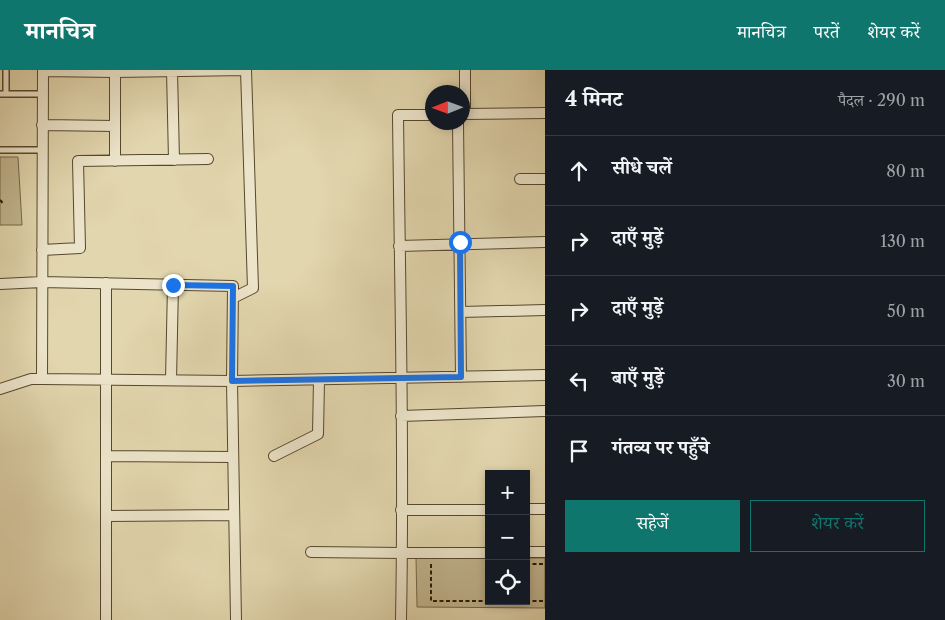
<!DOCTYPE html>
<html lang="hi">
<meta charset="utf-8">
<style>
:root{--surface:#171b24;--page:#242831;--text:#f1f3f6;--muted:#9ea1a6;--line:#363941;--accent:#0f766e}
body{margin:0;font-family:"Libre Caslon Text","Noto Serif Devanagari",serif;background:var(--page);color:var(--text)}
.controls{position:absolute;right:15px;bottom:15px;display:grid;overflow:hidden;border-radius:0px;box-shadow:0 2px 8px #0003}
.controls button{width:45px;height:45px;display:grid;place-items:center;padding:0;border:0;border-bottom:1px solid var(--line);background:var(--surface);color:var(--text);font:25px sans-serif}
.compass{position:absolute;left:425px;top:15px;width:45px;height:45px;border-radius:50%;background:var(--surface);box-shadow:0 2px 8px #0003;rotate:269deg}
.stop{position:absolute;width:15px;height:15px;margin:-11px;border:4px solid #1a73e8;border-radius:50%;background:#fff}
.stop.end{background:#1a73e8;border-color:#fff;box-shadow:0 1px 5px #0008}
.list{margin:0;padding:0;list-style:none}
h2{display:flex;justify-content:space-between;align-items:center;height:65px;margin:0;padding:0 20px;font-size:21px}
h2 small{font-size:16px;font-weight:400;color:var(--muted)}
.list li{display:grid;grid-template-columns:32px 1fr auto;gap:15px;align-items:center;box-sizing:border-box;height:70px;padding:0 20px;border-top:1px solid var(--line)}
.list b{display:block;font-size:19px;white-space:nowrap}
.list em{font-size:16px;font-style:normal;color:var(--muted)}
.actions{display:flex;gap:10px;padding:15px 20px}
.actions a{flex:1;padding:11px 0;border:1px solid var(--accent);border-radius:0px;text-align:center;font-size:18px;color:var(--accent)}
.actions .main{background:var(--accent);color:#fff}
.icon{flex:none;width:28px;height:28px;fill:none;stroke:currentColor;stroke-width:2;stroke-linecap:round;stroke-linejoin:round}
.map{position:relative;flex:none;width:545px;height:550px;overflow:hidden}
header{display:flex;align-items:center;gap:30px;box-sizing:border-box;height:70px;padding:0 25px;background:var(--accent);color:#fff}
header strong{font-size:24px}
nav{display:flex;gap:28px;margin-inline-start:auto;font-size:18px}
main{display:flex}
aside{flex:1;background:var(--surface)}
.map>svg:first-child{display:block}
.green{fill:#c2b691;stroke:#756749}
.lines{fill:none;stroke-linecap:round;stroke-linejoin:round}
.lane-casing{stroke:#56482c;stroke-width:8}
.street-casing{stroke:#56482c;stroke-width:12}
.path{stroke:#281801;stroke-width:2;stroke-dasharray:4 2.5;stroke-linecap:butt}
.lane{stroke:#ece4ca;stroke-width:5}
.street{stroke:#ece4ca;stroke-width:10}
.route{stroke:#1a73e8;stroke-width:6}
</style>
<header>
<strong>मानचित्र</strong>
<nav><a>मानचित्र</a><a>परतें</a><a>शेयर करें</a></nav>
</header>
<main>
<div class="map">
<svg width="545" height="550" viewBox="0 0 545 550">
<rect width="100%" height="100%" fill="#e2d6ae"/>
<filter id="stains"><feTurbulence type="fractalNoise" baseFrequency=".004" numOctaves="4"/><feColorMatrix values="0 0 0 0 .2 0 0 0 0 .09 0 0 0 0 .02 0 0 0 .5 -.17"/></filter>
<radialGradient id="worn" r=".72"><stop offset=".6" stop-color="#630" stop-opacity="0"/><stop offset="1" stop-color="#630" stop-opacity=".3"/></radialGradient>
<!-- green -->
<path class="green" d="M0 87H18L22 155H0Z
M416 488H489V531H526V488H545V538L417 537Z"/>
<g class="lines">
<defs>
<path id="lane" d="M0 24H42
M6 24V0
M0 80H42"/>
<path id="street" d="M43 0 42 309 232 311 545 305
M43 1 115 2 246 0
M172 1 174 90
M462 39 465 37V0
M462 44 545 43
M458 52 461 307
M42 55 115 56
M115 91V2
M520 109H545
M399 176 545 172
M42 180 80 178 78 91 208 89
M0 214 42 212 233 216 232 311 236 550
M233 228 253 218 246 0
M461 242 545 240
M171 310 173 215
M0 319 31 309H42
M401 346 545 341
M106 386 233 387
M274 386 318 364 319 310
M526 439H545
M401 440H489
M106 446 234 445
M311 482 402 483H489
M526 482H545
M106 550V213
M401 550C404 382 400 214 398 45H432"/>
</defs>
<!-- lane casing -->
<use href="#lane" class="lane-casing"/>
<!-- street casing -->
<use href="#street" class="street-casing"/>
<!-- path -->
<path class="path" d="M0 130 2 132 0 133
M431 494V531H489
M526 494H545
M526 531H545"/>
<!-- lane -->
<use href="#lane" class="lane"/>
<!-- street -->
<use href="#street" class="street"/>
</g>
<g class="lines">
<!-- route -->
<path class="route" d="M173 215 233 216 232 311 461 307 460 172"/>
</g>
<rect width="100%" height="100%" filter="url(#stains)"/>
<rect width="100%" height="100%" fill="url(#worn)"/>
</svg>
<div class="controls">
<button>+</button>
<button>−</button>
<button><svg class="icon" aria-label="locate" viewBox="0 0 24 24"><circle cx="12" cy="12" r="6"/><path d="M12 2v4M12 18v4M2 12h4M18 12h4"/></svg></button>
</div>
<svg class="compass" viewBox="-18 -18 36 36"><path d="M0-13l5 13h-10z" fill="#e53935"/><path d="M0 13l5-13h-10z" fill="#9ea1a6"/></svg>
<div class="stop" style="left:460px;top:172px"></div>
<div class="stop end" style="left:173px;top:215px"></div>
</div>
<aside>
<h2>4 मिनट<small>पैदल · 290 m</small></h2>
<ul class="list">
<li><svg class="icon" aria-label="ahead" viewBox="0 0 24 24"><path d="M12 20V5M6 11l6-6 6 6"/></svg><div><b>सीधे चलें</b></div><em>80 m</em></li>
<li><svg class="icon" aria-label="right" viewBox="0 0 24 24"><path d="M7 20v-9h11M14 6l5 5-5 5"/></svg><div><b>दाएँ मुड़ें</b></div><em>130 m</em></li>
<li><svg class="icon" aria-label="right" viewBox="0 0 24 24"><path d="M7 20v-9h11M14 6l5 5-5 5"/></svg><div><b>दाएँ मुड़ें</b></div><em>50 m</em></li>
<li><svg class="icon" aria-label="left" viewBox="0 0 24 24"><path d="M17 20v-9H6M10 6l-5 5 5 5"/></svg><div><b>बाएँ मुड़ें</b></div><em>30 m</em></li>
<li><svg class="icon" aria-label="arrive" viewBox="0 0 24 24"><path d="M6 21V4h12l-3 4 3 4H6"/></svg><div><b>गंतव्य पर पहुँचे</b></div></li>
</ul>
<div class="actions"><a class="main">सहेजें</a><a>शेयर करें</a></div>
</aside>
</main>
